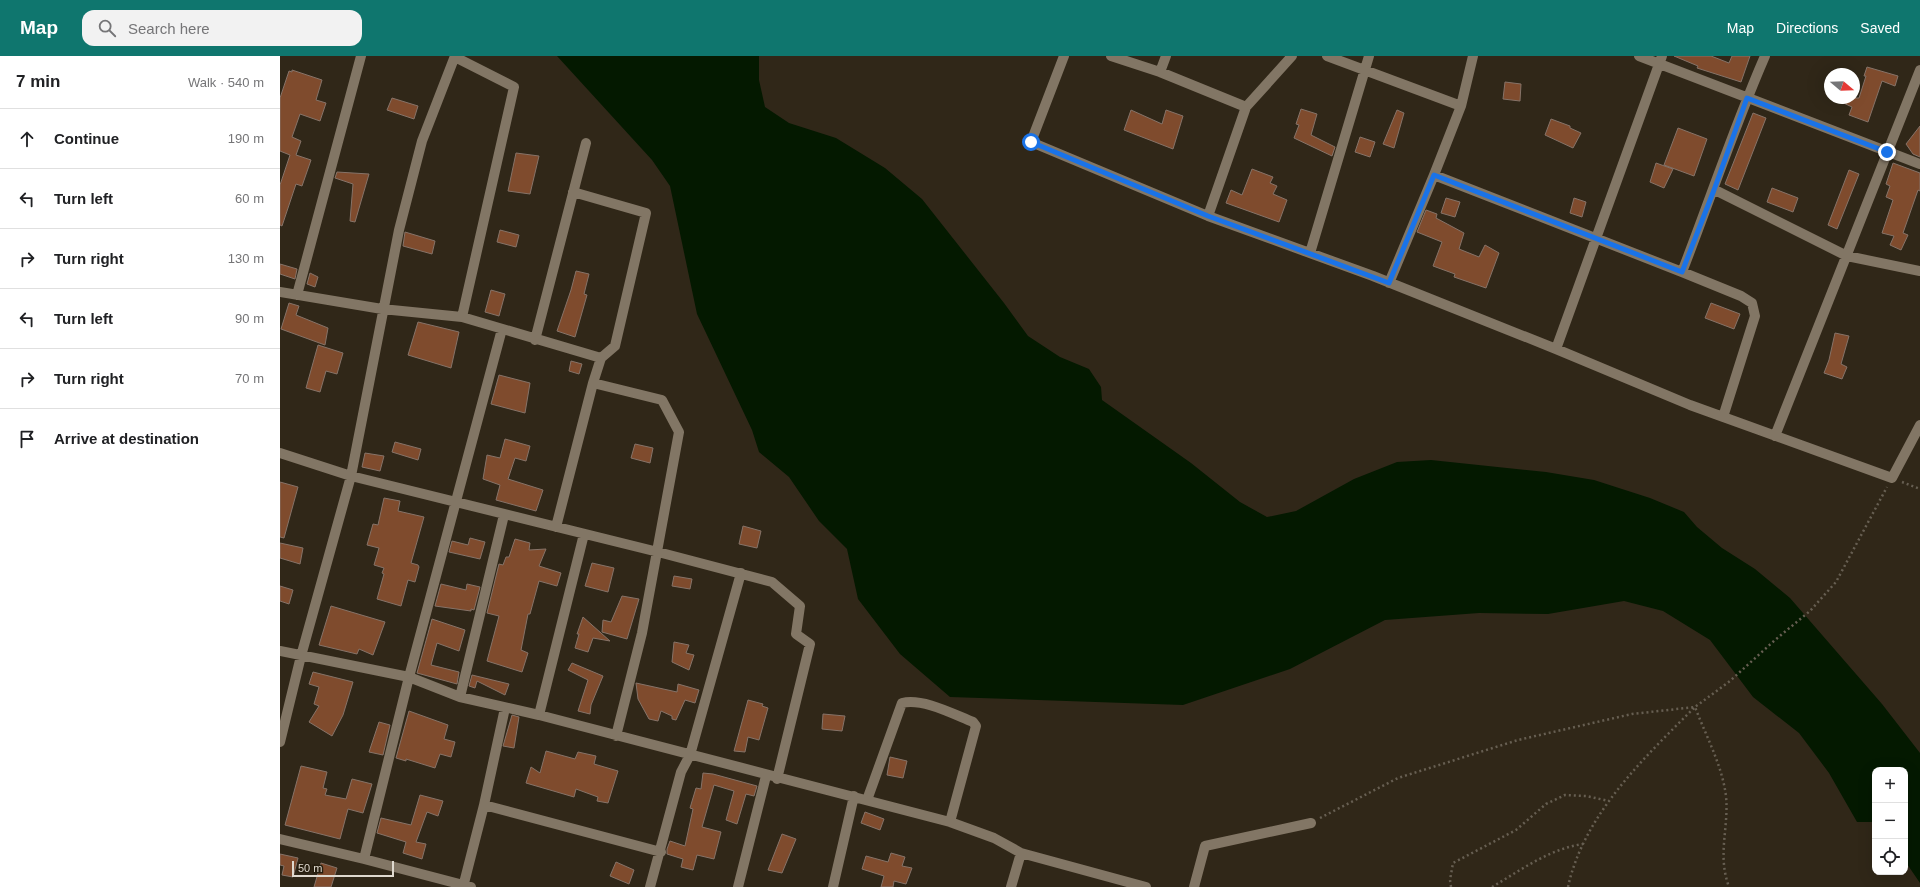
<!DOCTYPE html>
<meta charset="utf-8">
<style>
:root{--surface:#fff;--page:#f2f2f2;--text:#202124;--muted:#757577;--line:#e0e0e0;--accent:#0f766e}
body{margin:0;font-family:Helvetica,sans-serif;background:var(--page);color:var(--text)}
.controls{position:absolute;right:12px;bottom:12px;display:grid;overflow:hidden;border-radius:8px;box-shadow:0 4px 16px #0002}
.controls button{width:36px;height:36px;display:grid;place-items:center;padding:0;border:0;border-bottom:1px solid var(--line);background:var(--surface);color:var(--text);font:20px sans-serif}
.compass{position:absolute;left:1544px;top:12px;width:36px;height:36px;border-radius:50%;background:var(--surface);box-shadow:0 4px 16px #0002;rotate:109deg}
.scale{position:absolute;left:12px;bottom:10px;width:102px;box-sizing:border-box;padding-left:4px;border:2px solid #dfd9cf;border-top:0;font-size:11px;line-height:14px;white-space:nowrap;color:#dfd9cf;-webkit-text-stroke:3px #261d0e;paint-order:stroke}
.stop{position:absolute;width:12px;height:12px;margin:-9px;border:3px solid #1a73e8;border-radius:50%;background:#fff}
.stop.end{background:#1a73e8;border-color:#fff;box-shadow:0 1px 4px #0008}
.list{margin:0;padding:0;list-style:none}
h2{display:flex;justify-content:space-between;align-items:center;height:52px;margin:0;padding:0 16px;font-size:17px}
h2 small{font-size:13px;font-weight:400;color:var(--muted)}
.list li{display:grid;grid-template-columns:26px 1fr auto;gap:12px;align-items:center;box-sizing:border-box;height:60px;padding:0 16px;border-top:1px solid var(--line)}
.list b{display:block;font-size:15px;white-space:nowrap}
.list em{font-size:13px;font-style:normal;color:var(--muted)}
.icon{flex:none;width:22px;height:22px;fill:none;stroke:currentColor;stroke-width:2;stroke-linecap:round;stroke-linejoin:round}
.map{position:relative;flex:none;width:1640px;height:831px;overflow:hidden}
header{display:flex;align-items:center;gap:24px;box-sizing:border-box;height:56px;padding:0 20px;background:var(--accent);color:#fff}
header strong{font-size:19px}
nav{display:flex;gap:22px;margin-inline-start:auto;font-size:14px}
.search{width:280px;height:36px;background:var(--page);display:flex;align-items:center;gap:10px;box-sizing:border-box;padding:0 14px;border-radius:12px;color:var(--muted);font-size:15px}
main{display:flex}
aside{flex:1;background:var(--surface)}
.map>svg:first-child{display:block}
.water{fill:#041900}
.building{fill:#7f4b2d;stroke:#867368}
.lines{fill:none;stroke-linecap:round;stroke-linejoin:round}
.path{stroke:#675f52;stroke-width:2.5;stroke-dasharray:2 3;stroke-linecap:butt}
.minor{stroke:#827665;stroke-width:10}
.route{stroke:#1a73e8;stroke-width:5}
</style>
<header>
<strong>Map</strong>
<div class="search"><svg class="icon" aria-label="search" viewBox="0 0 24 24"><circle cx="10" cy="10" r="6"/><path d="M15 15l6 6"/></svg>Search here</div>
<nav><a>Map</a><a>Directions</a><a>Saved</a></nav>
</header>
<main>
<aside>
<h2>7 min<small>Walk · 540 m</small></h2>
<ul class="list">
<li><svg class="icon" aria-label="ahead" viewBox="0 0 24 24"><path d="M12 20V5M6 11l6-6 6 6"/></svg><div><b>Continue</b></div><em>190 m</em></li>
<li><svg class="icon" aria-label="left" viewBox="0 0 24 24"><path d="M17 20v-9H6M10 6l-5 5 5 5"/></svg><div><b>Turn left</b></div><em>60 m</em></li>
<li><svg class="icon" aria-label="right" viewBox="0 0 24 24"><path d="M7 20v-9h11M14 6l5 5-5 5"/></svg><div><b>Turn right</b></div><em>130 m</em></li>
<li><svg class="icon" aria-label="left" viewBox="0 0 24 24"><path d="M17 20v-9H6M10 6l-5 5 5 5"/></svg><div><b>Turn left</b></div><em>90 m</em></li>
<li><svg class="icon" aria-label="right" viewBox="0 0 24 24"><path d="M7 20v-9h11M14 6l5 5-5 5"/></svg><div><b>Turn right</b></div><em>70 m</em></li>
<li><svg class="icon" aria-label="arrive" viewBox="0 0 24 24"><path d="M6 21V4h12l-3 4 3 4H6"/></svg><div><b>Arrive at destination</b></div></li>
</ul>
</aside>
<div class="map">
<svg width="1640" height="831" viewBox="0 0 1640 831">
<rect width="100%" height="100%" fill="#302718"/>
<!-- water -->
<path class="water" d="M277 0H479V24L485 51 509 67 556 82 605 112 642 143 724 247 748 280 780 301 809 313 821 331 822 344 911 407 960 446 987 461 1016 455 1074 423 1117 406 1151 404 1266 416 1314 424 1370 442 1404 456 1417 471 1442 492 1475 513 1510 542 1602 648 1640 697V827L1625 805V714H1595V766H1577L1549 717 1519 677 1473 641 1430 584 1383 555 1344 545 1268 558 1199 557 1105 564 1010 613 903 649 670 641 620 598 578 543 567 493 539 465 509 421 479 396 472 374 417 258 390 130 372 104Z"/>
<!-- building -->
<path class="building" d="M1394 0H1431L1449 7 1452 0H1470L1461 26 1417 12 1418 10Z
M1587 11 1618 20 1615 30 1602 25 1588 66 1569 59 1572 51 1553 42H1579L1586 20H1584Z
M12 14 42 24 36 44 46 47 40 65 20 58 12 81 21 85 16 99 31 104 22 130 16 128 2 170 0 169V129L10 99 0 95V42L9 15 12 16Z
M1225 26 1241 28 1240 45 1223 43Z
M112 42 138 50 134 63 107 54Z
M1021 53 1037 58 1031 79 1055 91 1052 100 1014 82 1019 69 1016 68Z
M851 54 882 68 886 54 903 60 893 93 844 74Z
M1117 54 1124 57 1114 92 1103 88Z
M1473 57 1486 62 1458 134 1445 128Z
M1271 63 1290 70V72L1301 77 1293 92 1265 79Z
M1640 70V101L1633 98 1626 88Z
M1398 72 1427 83 1414 120 1384 109Z
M1080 81 1095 86 1090 101 1075 96Z
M236 97 259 100 250 138 228 135Z
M1376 107 1393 113 1384 132 1370 126Z
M1613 107 1640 117V135L1638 134 1623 177 1628 179 1621 194 1610 189 1614 180 1602 177 1613 144 1606 141 1610 130 1606 128Z
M972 113 993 121 990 127 997 130 993 138 1007 144 999 166 946 147 951 134 962 139Z
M1569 114 1579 118 1557 173 1548 169Z
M57 116 89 118 75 166 70 165 73 128 55 122Z
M1492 132 1518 142 1513 156 1487 146Z
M1166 142 1180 146 1175 161 1161 157Z
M1294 142 1306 146 1302 161 1290 157Z
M1146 154 1157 158 1156 162 1184 177 1179 193 1199 201 1205 189 1219 197 1206 232 1174 221 1175 218 1153 210 1162 186 1137 176Z
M220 174 239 179 236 191 217 186Z
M125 176 155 185 152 198 123 190Z
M0 208 17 213 15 223 0 218Z
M296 215 309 218 304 238 307 239 295 281 277 275 291 234Z
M30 217 38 221 35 231 27 228Z
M211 234 225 238 219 260 205 256Z
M9 247 19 250 16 259 48 272 45 289 1 273Z
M1431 247 1460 258 1454 273 1425 262Z
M138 266 179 276 171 312 128 299Z
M1555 277 1569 280 1561 308 1567 311 1562 323 1544 317 1549 304Z
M38 289 63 297 57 318 46 315 40 336 26 332Z
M291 305 302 308 299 318 289 315Z
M219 319 250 327 245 357 211 348Z
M225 383 250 390 246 405 235 402 228 423 263 434 256 455 216 444 220 429 203 423 207 399 220 402Z
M115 386 141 393 138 404 112 396Z
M355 388 373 392 370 407 351 402Z
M85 397 104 400 100 415 82 411Z
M0 426 18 431 4 482 0 481Z
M104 442 120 445 118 455 144 461 131 507 138 509 139 511 135 526 128 524 121 550 97 543 104 518 102 517 104 512 94 509 99 492 87 489 93 468 98 469Z
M463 470 481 475 477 492 459 488Z
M190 482 205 486 200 503 169 496 172 485 188 489Z
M235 483 250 487 249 494 266 493 259 510 281 517 277 530 259 525 250 558H248L241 594 248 597 242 616 207 605 219 560 207 557 219 508 223 509 226 501H229Z
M0 487 23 492 20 508 0 502Z
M312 507 334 512 328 536 305 530Z
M394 520 412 523 410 533 392 530Z
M161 528 186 534 187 528 200 531 194 554 191 553V555L155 550Z
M0 530 13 534 9 548 0 545Z
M342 540 359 543 347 583 322 576 323 564 331 566Z
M51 550 105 566 93 599 79 593 77 598 39 589Z
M303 561 330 585 313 582 308 596 295 592 299 578H297Z
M152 563 185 574 179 595 157 587 151 609 179 616 177 628 137 617Z
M394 586 409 589 406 597 414 599 409 614 392 606Z
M292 607 323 620 311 649 310 658 298 655 308 624 288 614Z
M33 616 73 626 63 659 52 680 29 666 39 650 34 648 39 631 29 628Z
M192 619 229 628 225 639 197 625 195 632 189 630Z
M356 627 397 636 398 628 419 634 415 647 405 644 396 664 392 663V660L381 655 378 665 369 663 358 643Z
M468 644 483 648 482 650 488 652 479 684 468 681 465 696 454 695Z
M129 655 168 669 164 683 175 686 171 701 160 698 155 712 126 703V705L116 702Z
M543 658 565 660 562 675 542 673Z
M232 659 239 661 234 692 223 690Z
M99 666 110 669 103 699 89 696Z
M266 695 295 703 298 696 316 700 314 708 338 715 328 747 317 745 318 741 296 733 294 741 246 727 251 711 260 717Z
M610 701 627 705 623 722 607 719Z
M21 710 47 716 43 732 47 733 45 739 66 743 72 723 92 728 83 757 68 753 60 783 5 769Z
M423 717 433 718 477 730 474 740 466 738 457 768 446 764 454 735 434 729 422 771 441 776 434 803 417 799 413 814 401 811 403 803 387 798V793L390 785 405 790 413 753 410 752 416 732 421 733Z
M140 739 163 745 158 760 147 756 136 786 146 788 142 803 123 797 126 786 97 777 101 762 131 769Z
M585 756 604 763 600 774 581 767Z
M502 778 516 783 502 817 488 814Z
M611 797 625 801 622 810 632 812 626 828 614 825 613 831H601L604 820 582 813 586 800 608 806Z
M0 798 18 802 13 821 2 819 4 810 0 809Z
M336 806 354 814 349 828 330 820Z
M41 807 57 812 51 831H34Z"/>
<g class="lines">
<!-- path -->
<path class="path" d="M1622 426 1640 433
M1040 762 1118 722 1238 684 1352 658 1415 651 1450 625 1495 584 1530 555 1556 526 1607 431
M1171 831 1170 824 1173 807 1236 774 1266 748 1285 739 1306 740 1329 745
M1212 831C1241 814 1269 793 1303 788
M1288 831C1304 758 1364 702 1415 651 1426 680 1442 709 1446 740 1449 773 1437 798 1449 831"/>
<!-- minor -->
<path class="minor" d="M784 0 751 86 928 160 1093 220 1276 293 1410 349 1612 422 1640 369
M831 0 880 16 966 51 1012 0
M1047 0 1181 50
M1359 0 1640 108
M175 1 234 31 182 261
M880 16 886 0
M1154 119 1402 216 1461 240 1472 247 1475 260 1443 361
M1435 134 1567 200 1640 215
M928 160 966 51
M1030 197 1089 0
M1402 216C1430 144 1454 71 1485 0
M1109 227 1154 119 1181 50 1193 0
M0 236 102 253 182 261 321 302
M17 239 81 0
M255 284 306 87
M1276 293 1382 0
M313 327 382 344 399 376 362 577 336 680
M1495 380 1640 14
M0 397 71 420 378 496 492 526 520 550 516 578 530 588 497 723
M276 471 313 327 321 302 335 290 366 157 293 136
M0 595 129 621 180 641 259 659 670 766 714 782 741 797 866 831
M180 641 224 459
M259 659 304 478
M0 686 21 600 71 420 119 174 142 85 175 0
M587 744 622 647C643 642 673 658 693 666L696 670 670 766
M204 749 381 796
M0 783 84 803 191 831
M84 803 129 621 222 273
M183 831 204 749 225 652
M370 831 401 716 410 699 461 517
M458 831 486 720
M553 831 574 740
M731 831 741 797
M914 831 925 790 1031 767"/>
</g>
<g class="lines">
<!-- route -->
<path class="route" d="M751 86 928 160 1109 227 1154 119 1402 216 1434 134 1467 42 1607 96"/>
</g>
</svg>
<div class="controls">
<button>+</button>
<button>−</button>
<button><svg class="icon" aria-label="locate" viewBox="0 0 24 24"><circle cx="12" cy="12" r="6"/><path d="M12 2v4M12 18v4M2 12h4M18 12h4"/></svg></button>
</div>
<svg class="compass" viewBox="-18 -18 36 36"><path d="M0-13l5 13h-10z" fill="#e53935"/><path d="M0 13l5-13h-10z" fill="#757577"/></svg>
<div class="scale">50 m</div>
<div class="stop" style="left:751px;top:86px"></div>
<div class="stop end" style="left:1607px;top:96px"></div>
</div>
</main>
